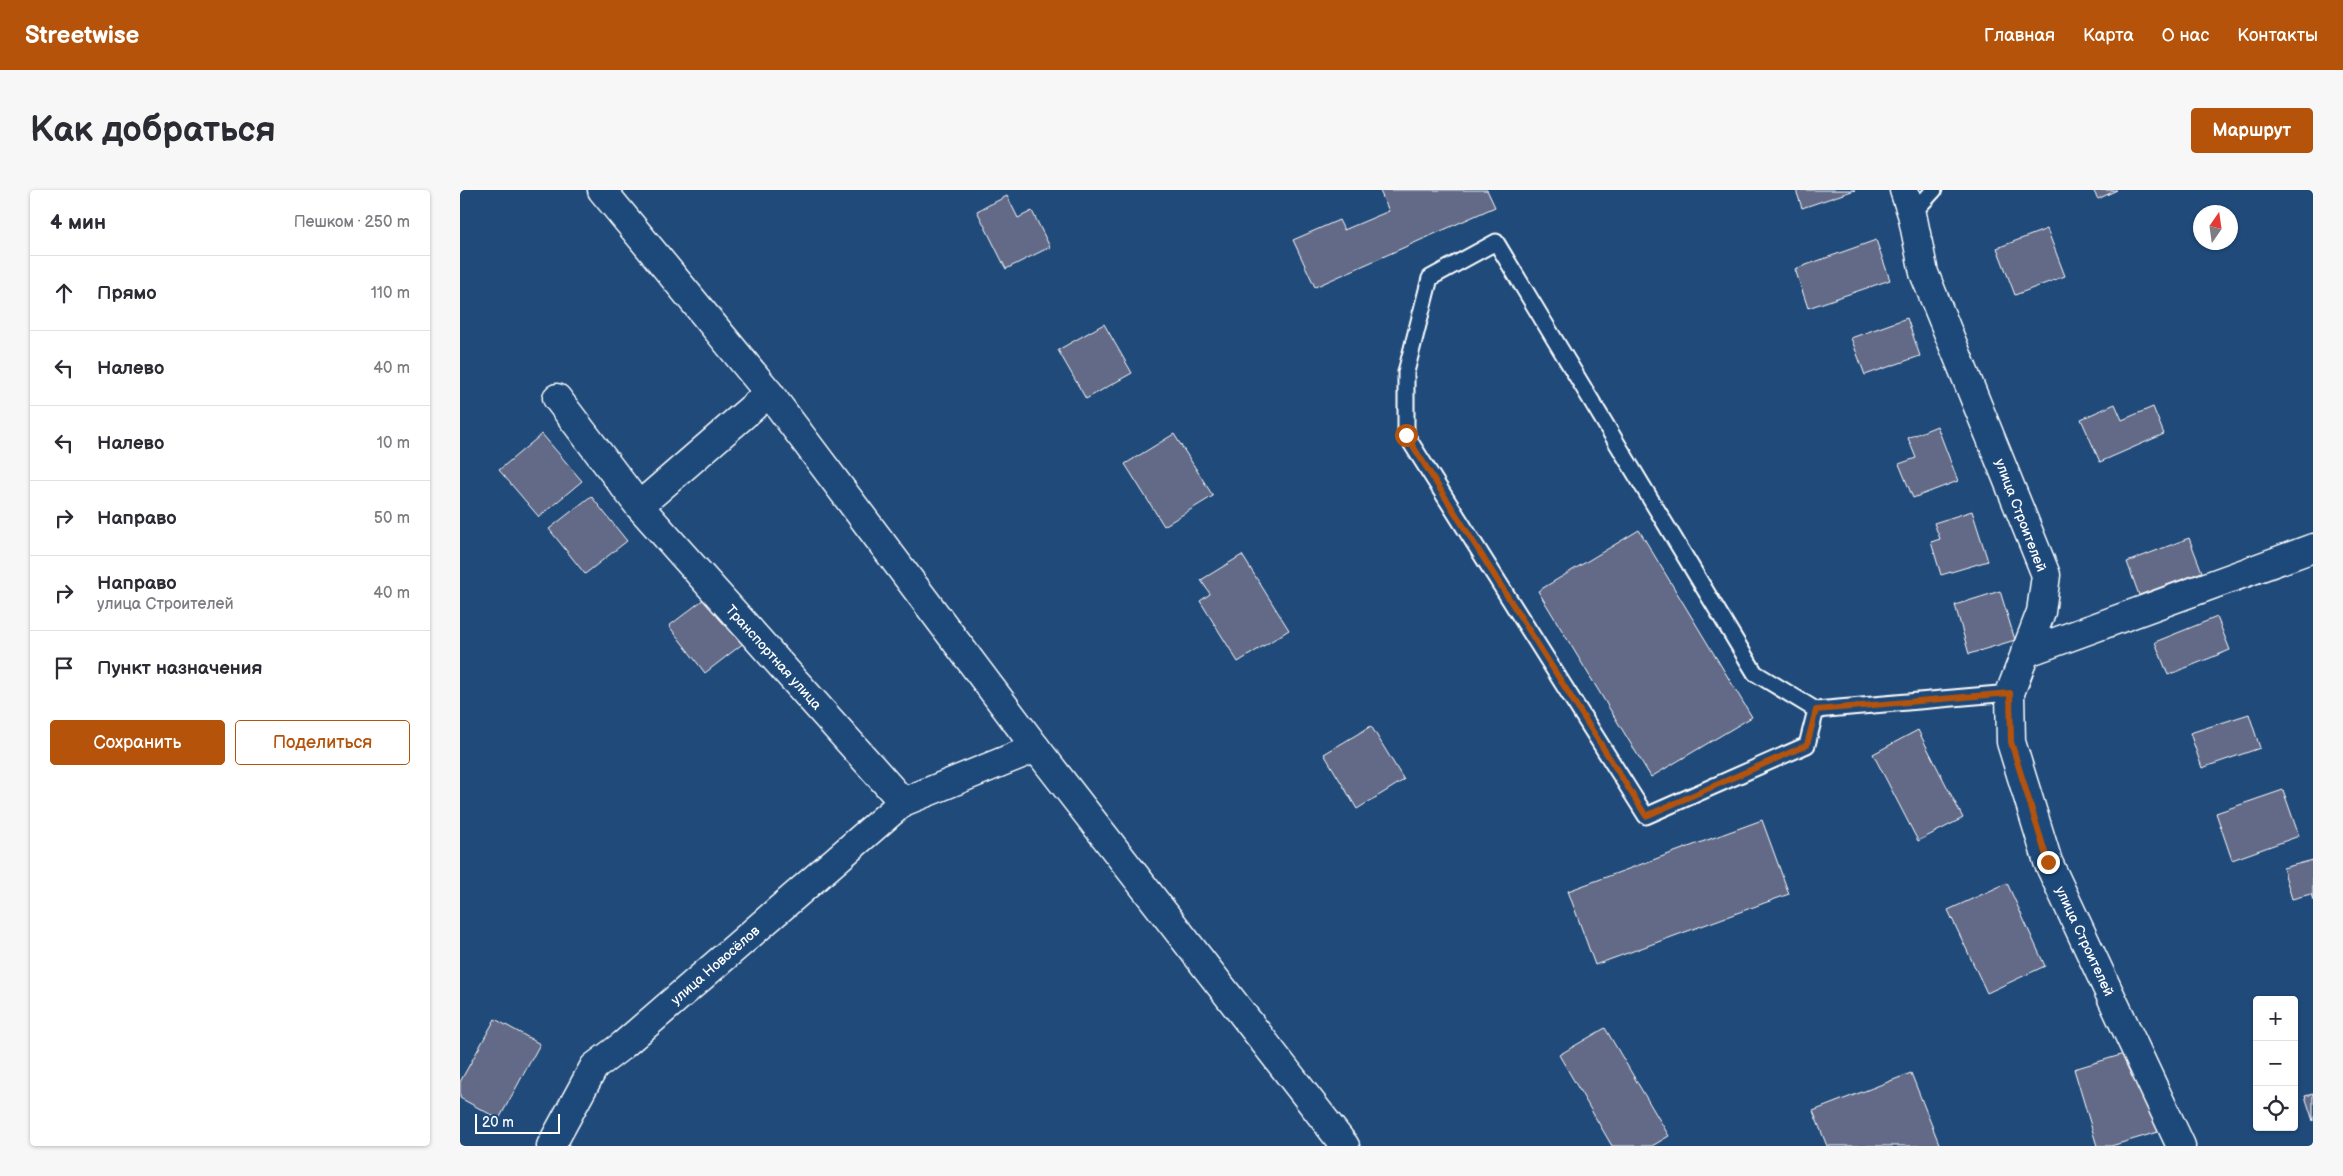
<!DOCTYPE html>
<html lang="ru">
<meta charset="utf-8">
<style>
:root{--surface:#fff;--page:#f7f7f7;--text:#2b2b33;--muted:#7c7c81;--line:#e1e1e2;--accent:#b45309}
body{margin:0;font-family:"Balsamiq Sans",sans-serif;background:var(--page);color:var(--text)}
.controls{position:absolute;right:15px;bottom:15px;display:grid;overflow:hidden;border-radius:5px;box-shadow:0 1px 4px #0004}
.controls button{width:45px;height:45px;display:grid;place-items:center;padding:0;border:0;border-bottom:1px solid var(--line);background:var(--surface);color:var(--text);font:25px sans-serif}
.compass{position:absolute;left:1733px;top:15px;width:45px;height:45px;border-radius:50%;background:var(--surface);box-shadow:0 1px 4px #0004;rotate:13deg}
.scale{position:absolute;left:15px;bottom:12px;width:85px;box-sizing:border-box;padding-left:5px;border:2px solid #fff;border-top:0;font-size:14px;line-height:18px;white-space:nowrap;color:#fff;-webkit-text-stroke:4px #1f4a7a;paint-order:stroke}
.stop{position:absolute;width:15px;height:15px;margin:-11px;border:4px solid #b45309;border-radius:50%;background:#fff}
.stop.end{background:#b45309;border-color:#fff;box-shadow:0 1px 5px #0008}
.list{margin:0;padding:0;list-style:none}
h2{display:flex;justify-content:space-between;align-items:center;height:65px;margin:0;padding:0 20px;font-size:21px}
h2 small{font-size:16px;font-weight:400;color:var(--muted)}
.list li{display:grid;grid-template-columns:32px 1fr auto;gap:15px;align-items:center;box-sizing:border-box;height:75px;padding:0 20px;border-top:1px solid var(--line)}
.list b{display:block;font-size:19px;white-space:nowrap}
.list p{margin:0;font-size:16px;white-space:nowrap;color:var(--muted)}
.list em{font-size:16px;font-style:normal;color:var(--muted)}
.actions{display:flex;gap:10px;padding:15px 20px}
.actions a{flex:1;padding:11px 0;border:1px solid var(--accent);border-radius:5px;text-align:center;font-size:18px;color:var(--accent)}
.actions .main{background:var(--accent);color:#fff}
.icon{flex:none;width:28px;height:28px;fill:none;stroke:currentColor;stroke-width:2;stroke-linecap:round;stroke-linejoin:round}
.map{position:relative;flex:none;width:1853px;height:956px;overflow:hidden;border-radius:5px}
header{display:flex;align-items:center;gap:30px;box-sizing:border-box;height:70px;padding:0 25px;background:var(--accent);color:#fff}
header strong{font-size:24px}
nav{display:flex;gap:28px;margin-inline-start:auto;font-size:18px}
.intro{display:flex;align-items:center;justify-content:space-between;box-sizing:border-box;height:120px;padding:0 30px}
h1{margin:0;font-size:35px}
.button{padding:12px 22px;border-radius:5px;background:var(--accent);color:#fff;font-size:18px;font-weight:700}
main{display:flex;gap:30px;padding:0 30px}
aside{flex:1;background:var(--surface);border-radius:5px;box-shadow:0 1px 4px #0004}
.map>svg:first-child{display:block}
.building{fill:#636a87;stroke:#fff}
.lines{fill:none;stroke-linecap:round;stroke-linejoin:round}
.lane-casing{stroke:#fff;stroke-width:19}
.street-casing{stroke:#fff;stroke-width:31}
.secondary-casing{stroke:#fff;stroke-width:31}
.lane{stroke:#1f4a7a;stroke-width:15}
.street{stroke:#1f4a7a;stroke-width:28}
.secondary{stroke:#1f4a7a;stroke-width:28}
.route{stroke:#b45309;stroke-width:6}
.labels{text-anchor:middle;stroke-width:4.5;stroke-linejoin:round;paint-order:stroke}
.street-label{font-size:14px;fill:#fff;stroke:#1f4a7a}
</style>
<header>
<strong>Streetwise</strong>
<nav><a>Главная</a><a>Карта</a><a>О нас</a><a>Контакты</a></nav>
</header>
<div class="intro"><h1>Как добраться</h1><a class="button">Маршрут</a></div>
<main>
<aside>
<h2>4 мин<small>Пешком · 250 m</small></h2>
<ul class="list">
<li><svg class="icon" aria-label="ahead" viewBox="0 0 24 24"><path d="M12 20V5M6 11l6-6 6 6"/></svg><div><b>Прямо</b></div><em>110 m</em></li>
<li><svg class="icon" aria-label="left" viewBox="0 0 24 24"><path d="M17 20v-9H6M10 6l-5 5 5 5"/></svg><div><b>Налево</b></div><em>40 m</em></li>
<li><svg class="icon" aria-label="left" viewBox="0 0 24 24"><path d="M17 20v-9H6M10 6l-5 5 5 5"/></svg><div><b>Налево</b></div><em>10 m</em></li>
<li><svg class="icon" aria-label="right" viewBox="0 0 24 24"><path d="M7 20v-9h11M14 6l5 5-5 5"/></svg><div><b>Направо</b></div><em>50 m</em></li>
<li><svg class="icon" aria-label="right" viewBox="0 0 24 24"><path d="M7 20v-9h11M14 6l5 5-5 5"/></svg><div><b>Направо</b><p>улица Строителей</p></div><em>40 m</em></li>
<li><svg class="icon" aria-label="arrive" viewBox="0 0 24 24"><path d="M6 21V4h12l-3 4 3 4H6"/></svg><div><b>Пункт назначения</b></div></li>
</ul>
<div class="actions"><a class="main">Сохранить</a><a>Поделиться</a></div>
</aside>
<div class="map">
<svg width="1853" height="956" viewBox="0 0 1853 956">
<rect width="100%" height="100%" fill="#1f4a7a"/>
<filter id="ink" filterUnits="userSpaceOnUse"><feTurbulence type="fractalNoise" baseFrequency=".02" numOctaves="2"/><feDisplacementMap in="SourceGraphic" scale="10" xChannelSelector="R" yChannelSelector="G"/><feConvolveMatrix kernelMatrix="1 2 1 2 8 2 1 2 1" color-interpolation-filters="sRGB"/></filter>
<g filter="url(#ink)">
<!-- building -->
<path class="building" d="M923 0H1027L1035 17 855 97 833 50 879 30 884 40 929 21 920 1Z
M1336 0H1395L1342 18Z
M1633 0H1657L1638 9Z
M547 6 558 28 572 21 590 57 546 79 517 21Z
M1587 39 1605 86 1555 105 1537 58Z
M1416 50 1430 90 1348 118 1335 79Z
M1447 128 1460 166 1405 185 1391 148Z
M644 134 672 183 626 209 598 160Z
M1655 214 1662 230 1693 217 1704 244 1640 272 1621 229Z
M1477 236 1498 291 1453 308 1439 274 1456 268 1448 248Z
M82 244 122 291 79 327 39 280Z
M714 244 753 306 704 336 665 274Z
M131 306 167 351 125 384 89 339Z
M1512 321 1528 371 1481 385 1471 352 1480 349 1474 333Z
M1179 340 1292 527 1191 587 1078 401Z
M1729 348 1742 382 1679 405 1667 372Z
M782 365 829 440 778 472 740 411 750 404 741 390Z
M262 395 298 442 245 483 209 436Z
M1540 401 1555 450 1509 464 1495 415Z
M1757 427 1770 460 1708 485 1695 452Z
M1789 524 1800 558 1742 578 1730 543Z
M911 536 944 590 897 619 864 564Z
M1458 540 1503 628 1458 651 1413 564Z
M1823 600 1839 646 1772 670 1756 623Z
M1302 630 1329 704 1135 775 1108 701Z
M1853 670V710L1851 704 1832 709 1823 678Z
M1547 693 1585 776 1527 803 1488 720Z
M35 829 80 854 39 929 0 908V892Z
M1145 838 1209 946 1192 956H1152L1099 865Z
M1674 861 1698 942 1651 956H1637L1614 879Z
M1451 883 1480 956H1367L1353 921Z
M1853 904V931L1845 906Z"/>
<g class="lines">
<defs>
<path id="lane" d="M1452 24 1474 0
M1356 520 1347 555 1186 626 946 245V182L970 88 1036 52 1295 483 1356 520 1550 503"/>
<path id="street" d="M1444 0 1452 24 1464 83 1586 385 1581 422 1550 503 1551 552 1588 672 1721 956
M97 208 179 316 443 612 576 558
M179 316 309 203
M1565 463 1853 358
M91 956 134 877 163 855 443 612"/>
<path id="secondary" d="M142 0 309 203 576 558 885 956"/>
</defs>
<!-- lane casing -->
<use href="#lane" class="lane-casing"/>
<!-- street casing -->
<use href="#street" class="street-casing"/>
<!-- secondary casing -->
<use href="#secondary" class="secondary-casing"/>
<!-- lane -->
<use href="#lane" class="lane"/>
<!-- street -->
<use href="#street" class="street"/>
<!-- secondary -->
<use href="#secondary" class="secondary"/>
</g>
</g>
<g class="lines" filter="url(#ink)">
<!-- route -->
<path class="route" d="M946 245 1186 626 1347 555 1356 520 1550 503 1551 552 1588 672"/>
</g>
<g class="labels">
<!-- street labels -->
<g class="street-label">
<text transform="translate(1561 325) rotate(69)" y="5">улица Строителей</text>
<text transform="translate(314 467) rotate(48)" y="5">Транспортная улица</text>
<text transform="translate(1625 751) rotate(65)" y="5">улица Строителей</text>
<text transform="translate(255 775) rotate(-41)" y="5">улица Новосёлов</text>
</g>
</g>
</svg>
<div class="controls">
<button>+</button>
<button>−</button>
<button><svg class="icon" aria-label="locate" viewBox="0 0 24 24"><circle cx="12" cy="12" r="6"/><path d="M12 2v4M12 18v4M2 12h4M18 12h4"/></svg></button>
</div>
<svg class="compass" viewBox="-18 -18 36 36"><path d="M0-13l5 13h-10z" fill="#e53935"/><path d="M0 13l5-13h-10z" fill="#7c7c81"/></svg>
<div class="scale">20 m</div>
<div class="stop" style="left:946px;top:245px"></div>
<div class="stop end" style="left:1588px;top:672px"></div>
</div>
</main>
